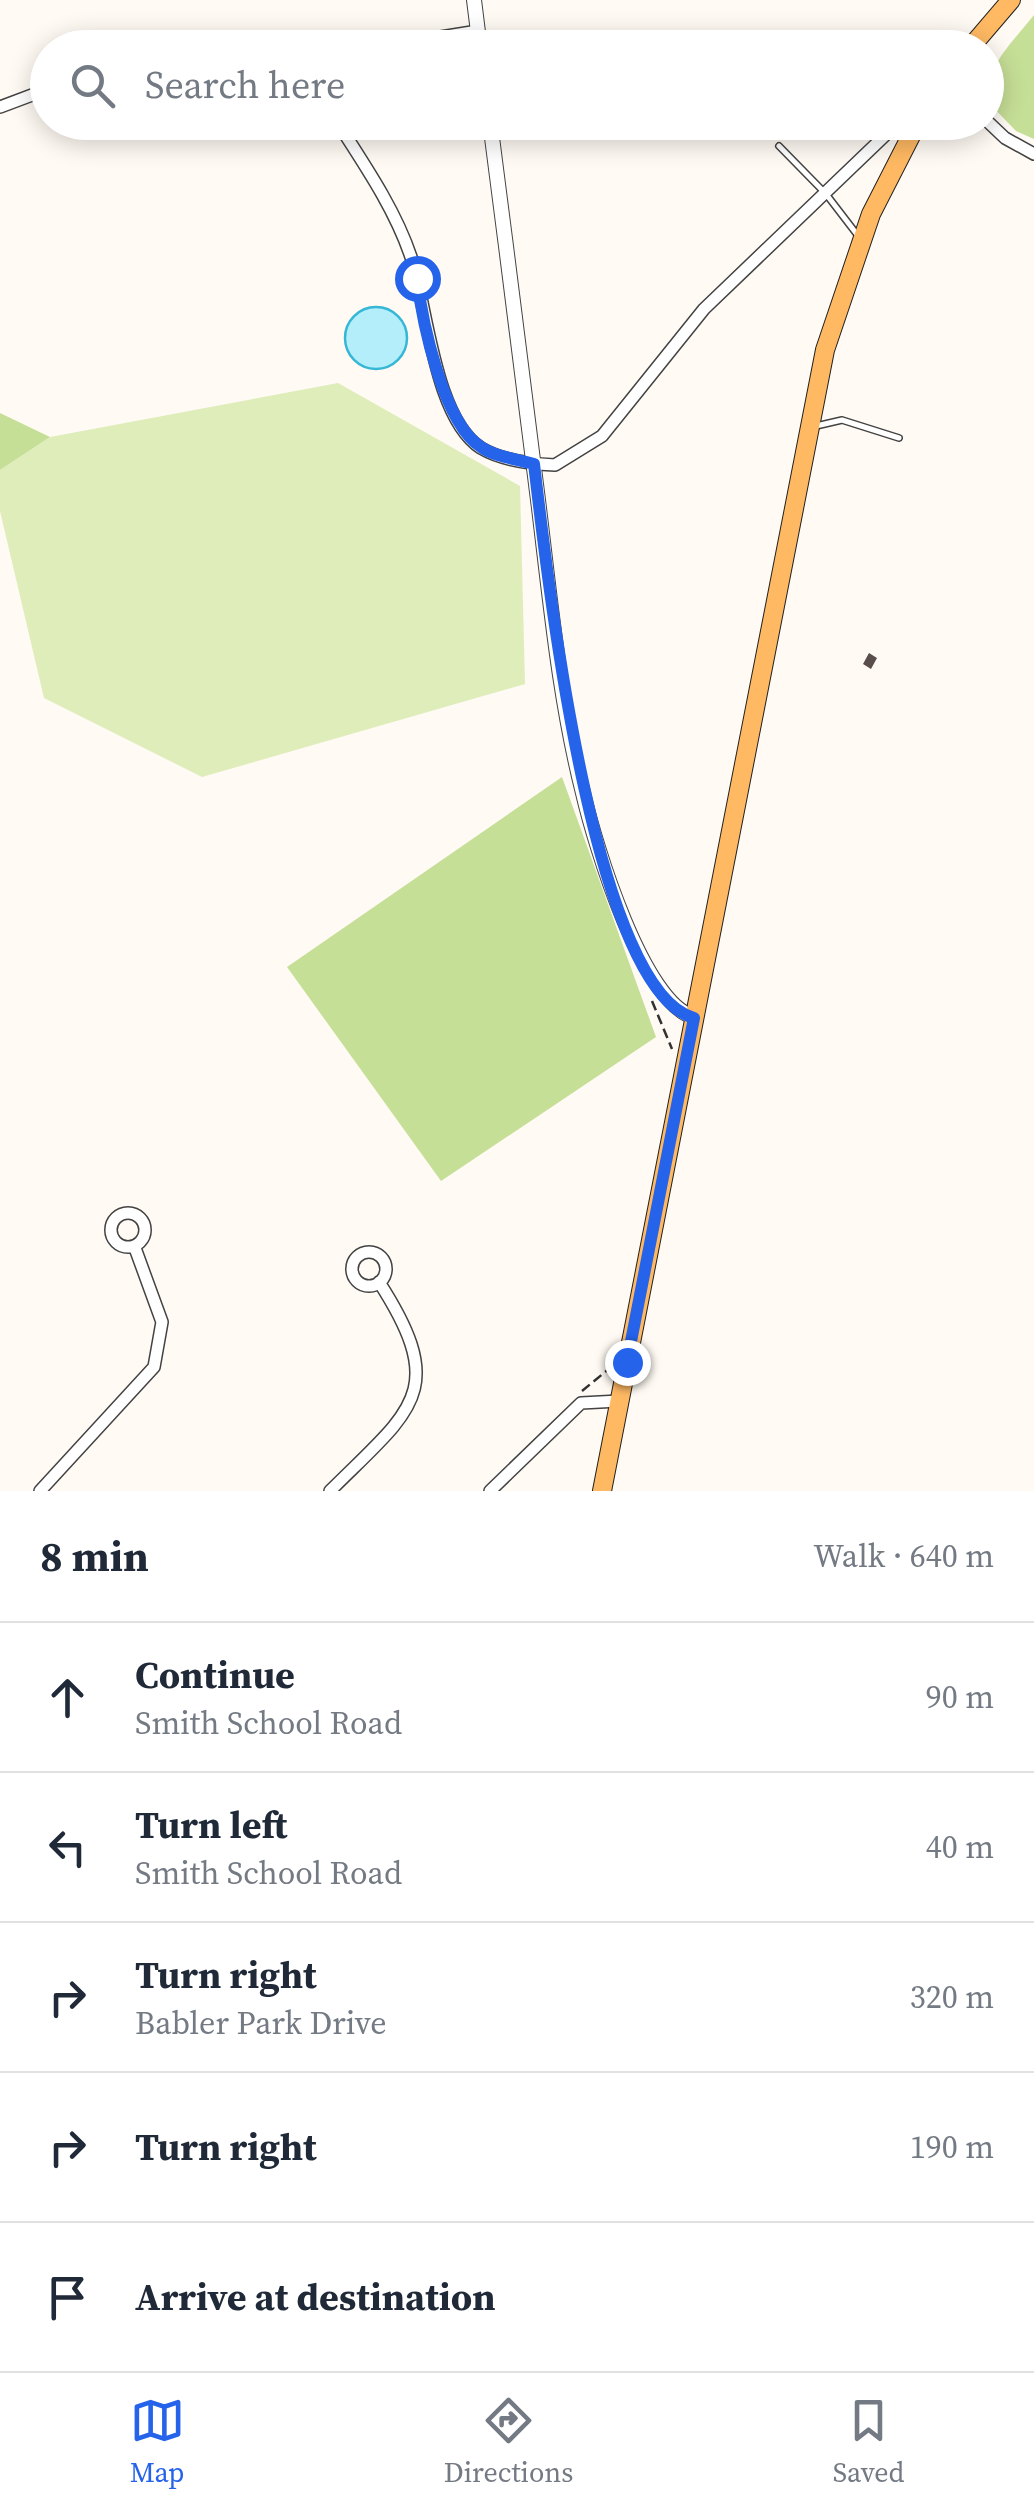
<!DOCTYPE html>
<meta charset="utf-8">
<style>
:root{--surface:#fff;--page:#f6f6f7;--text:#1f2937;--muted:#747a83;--line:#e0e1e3;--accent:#2563eb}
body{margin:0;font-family:"Source Serif 4",serif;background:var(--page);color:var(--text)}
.stop{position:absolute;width:30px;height:30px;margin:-22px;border:8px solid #2563eb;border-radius:50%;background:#fff}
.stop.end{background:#2563eb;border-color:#fff;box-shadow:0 2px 10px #0008}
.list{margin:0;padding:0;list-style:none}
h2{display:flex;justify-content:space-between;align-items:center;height:130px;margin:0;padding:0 40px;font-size:42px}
h2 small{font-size:32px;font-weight:400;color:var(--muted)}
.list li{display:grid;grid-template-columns:65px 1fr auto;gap:30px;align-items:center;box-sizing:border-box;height:150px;padding:0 40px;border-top:2px solid var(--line)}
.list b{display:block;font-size:38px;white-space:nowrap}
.list p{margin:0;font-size:32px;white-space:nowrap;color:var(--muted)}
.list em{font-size:32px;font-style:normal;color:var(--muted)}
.icon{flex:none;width:55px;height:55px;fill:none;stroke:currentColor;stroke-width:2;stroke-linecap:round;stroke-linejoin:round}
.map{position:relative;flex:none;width:1034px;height:1491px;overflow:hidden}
.search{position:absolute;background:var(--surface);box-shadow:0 5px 25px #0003;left:30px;right:30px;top:30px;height:110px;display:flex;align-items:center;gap:25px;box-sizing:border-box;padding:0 35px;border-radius:55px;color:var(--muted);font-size:38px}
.sheet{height:880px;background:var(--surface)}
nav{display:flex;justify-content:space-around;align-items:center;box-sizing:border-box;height:140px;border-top:2px solid var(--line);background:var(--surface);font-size:28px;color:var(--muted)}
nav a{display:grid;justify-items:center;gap:5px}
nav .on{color:var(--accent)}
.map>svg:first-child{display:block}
.green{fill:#deedb9}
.forest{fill:#c6df97}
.water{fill:#b4eefa;stroke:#36b7d6;stroke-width:2.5}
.building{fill:#594e4b}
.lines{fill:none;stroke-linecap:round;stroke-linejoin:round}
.service-casing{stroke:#434343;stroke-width:8}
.minor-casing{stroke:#434343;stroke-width:14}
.tertiary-casing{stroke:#434343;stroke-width:16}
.primary-casing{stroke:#212121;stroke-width:20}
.path{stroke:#323232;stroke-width:2.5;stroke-dasharray:10 5;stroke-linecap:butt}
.service{stroke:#fff;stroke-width:5}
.minor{stroke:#fff;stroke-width:11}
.tertiary{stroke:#fff;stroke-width:14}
.primary{stroke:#ffb963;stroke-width:18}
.route{stroke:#2563eb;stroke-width:12}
</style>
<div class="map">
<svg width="1034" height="1491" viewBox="0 0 1034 1491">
<rect width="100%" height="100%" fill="#fffaf3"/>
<!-- green -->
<path class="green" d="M338 383 520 486 525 684 202 777 44 698 0 511V470L50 437Z"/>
<!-- forest -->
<path class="forest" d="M1034 15V139L1016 131 987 101C986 65 1012 43 1034 15Z
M0 413 50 437 0 470Z
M562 777 656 1037 441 1181 287 967Z"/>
<!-- water -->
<path class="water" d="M345 338a31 31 0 1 1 62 0a31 31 0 1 1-62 0Z"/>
<!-- building -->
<path class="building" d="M741 41 742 48H703V45Z
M869 653 877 658 871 669 863 664Z"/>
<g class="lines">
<defs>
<path id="service" d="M779 146 826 194 859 237
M816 426 842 420 899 438"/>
<path id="minor" d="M144 48 195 39 249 48
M372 48 478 31
M0 107 48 89
M986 120 1005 138 1034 154
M337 122C364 164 395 209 411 257 427 305 434 418 481 448 501 460 532 464 555 465L602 436 704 309 899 122
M111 1230a17 17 0 1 1 34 0a17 17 0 1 1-34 0Z
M352 1269a17 17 0 1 1 34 0a17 17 0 1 1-34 0Z
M40 1491 154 1367 162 1322 135 1248
M330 1491C411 1410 450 1392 379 1282
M490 1491 581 1403 619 1401"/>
<path id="tertiary" d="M474 0 480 48
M490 122C506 248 523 374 538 500 550 597 559 698 583 793 595 845 643 1004 694 1017"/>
<path id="primary" d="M970 48 1011 0
M602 1491 825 350 871 214 918 122"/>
</defs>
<!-- service casing -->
<use href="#service" class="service-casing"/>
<!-- minor casing -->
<use href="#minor" class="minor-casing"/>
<!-- tertiary casing -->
<use href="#tertiary" class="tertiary-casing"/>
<!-- primary casing -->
<use href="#primary" class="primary-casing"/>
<!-- path -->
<path class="path" d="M652 1001 672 1049
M582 1391 610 1368"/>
<!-- service -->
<use href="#service" class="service"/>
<!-- minor -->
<use href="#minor" class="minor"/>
<!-- tertiary -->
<use href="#tertiary" class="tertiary"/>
<!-- primary -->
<use href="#primary" class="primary"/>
</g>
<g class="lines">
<!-- route -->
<path class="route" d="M417 278C422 321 443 423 481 447 495 457 517 459 534 464 546 562 591 990 694 1018L627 1362"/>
</g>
</svg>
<div class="stop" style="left:417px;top:278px"></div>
<div class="stop end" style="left:627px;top:1362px"></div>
<div class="search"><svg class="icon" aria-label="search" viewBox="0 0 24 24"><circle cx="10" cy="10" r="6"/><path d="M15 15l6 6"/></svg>Search here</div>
</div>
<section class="sheet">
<h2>8 min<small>Walk · 640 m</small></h2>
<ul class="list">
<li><svg class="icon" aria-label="ahead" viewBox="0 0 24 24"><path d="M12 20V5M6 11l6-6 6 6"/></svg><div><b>Continue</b><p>Smith School Road</p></div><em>90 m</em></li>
<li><svg class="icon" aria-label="left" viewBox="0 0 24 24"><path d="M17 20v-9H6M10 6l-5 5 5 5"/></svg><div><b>Turn left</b><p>Smith School Road</p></div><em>40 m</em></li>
<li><svg class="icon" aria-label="right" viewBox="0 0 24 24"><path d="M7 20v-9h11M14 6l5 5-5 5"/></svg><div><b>Turn right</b><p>Babler Park Drive</p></div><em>320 m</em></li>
<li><svg class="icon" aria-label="right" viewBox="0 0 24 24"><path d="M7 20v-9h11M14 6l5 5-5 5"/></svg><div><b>Turn right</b></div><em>190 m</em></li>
<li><svg class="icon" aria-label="arrive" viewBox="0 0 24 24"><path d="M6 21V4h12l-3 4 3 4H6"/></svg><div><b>Arrive at destination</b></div></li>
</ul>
</section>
<nav>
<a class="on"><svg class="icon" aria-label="map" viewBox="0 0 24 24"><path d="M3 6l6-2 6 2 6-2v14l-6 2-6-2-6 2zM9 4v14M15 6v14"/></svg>Map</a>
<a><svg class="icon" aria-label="directions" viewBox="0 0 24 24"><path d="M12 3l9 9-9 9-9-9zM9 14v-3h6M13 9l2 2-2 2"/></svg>Directions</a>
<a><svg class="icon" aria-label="saved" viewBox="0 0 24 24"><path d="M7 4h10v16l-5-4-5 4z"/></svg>Saved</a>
</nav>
